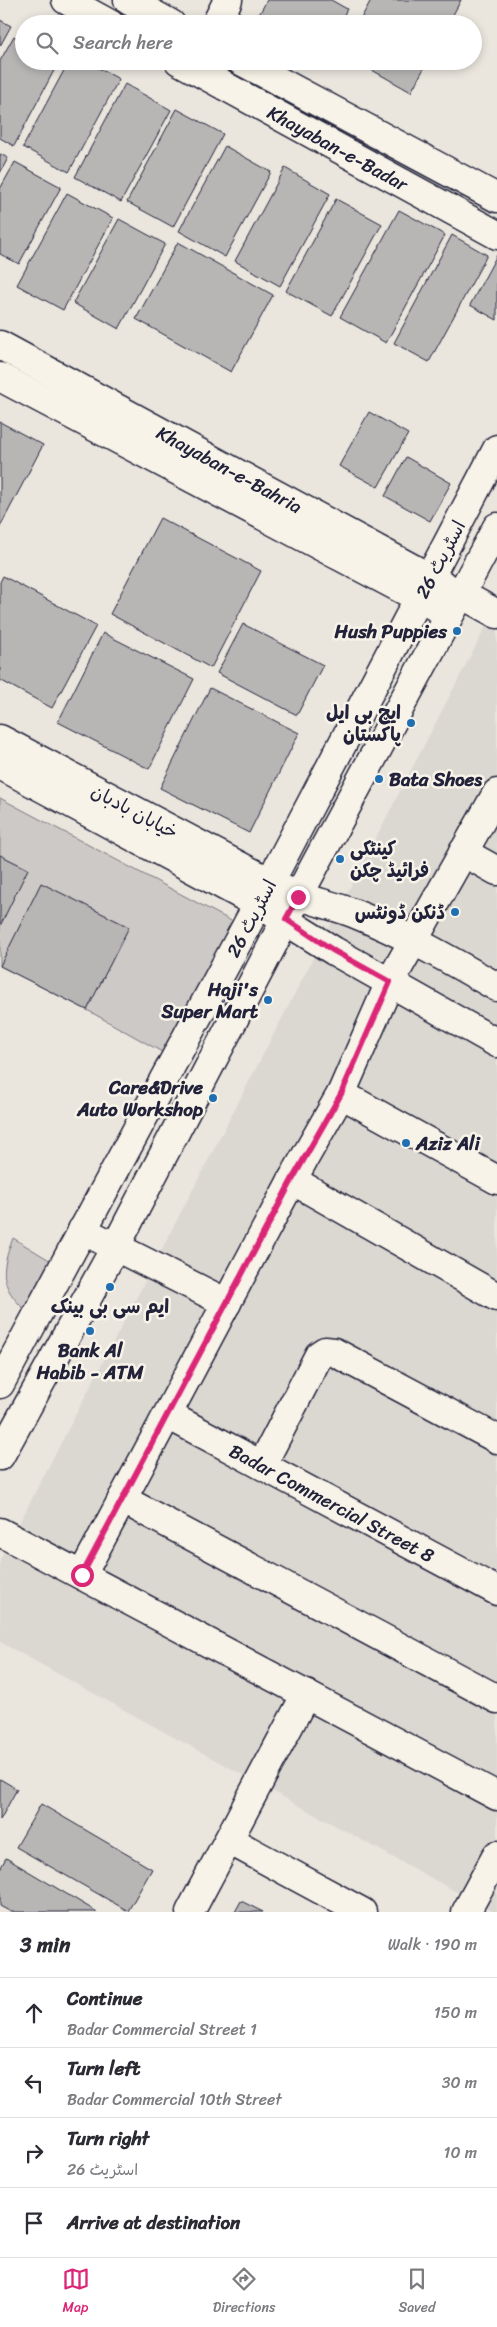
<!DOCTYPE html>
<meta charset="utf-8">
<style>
:root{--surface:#fff;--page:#f7f7f7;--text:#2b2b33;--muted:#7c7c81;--line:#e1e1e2;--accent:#db2777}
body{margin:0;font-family:Sriracha,"Playpen Sans Arabic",sans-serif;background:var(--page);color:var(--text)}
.stop{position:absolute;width:15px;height:15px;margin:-11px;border:4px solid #db2777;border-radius:50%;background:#fff}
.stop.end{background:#db2777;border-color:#fff;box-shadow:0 1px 5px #0008}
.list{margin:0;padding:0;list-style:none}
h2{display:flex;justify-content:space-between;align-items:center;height:65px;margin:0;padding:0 20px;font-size:21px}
h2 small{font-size:16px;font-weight:400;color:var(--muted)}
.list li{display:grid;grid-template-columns:32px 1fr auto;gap:15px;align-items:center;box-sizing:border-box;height:70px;padding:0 20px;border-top:1px solid var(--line)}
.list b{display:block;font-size:19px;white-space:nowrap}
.list p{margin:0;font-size:16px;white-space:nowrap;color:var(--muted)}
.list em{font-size:16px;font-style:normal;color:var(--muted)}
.icon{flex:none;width:28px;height:28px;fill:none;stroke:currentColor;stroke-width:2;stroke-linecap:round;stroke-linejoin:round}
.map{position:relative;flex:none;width:497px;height:1912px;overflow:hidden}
.search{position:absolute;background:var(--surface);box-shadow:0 2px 8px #0003;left:15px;right:15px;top:15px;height:55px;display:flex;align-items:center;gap:12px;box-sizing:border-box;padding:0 18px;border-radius:28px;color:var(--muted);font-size:19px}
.sheet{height:345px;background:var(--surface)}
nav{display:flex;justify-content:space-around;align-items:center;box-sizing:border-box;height:70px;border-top:1px solid var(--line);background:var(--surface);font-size:14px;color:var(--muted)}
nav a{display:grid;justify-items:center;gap:2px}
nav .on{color:var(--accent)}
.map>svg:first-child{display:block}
.built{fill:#dbd8d2}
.green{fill:#cdc9c6;stroke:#787680}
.building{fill:#b8b6b5;stroke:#22223b}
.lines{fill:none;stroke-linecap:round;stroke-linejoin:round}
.minor-casing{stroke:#22223b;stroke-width:31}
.tertiary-casing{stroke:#22223b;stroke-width:31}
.secondary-casing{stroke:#22223b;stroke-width:31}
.minor{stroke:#f7f3e8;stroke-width:28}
.tertiary{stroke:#f7f3e8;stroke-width:28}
.secondary{stroke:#f7f3e8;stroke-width:28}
.route{stroke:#db2777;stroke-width:6}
.poi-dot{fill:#1f6fb2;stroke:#f7f3e8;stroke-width:2}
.labels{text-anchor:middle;stroke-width:5;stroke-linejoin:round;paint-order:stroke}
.street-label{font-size:19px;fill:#22223b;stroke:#f7f3e8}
.poi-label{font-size:19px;font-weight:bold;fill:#22223b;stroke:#f7f3e8;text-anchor:end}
</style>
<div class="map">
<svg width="497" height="1912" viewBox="0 0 497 1912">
<rect width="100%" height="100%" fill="#eae6de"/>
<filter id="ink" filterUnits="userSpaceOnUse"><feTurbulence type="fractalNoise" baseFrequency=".02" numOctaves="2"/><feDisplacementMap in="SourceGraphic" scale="10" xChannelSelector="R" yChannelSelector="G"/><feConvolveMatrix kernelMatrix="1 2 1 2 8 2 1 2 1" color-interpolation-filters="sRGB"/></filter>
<g filter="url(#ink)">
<!-- built -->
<path class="built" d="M497 605V1912H493L0 1642V1560Z"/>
<!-- green -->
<path class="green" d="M0 798 239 925 171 1057 87 1010 0 966Z
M13 1238 51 1261 25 1310C0 1286 0 1272 13 1238Z"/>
<!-- building -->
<path class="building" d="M267 0H331L347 9 339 24H254Z
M371 0H461L448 24H358Z
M0 20 11 26 0 46Z
M14 36 24 42V61H59L14 146 0 138V61Z
M69 61H86L119 79 69 172 23 147Z
M356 61H428L411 92Z
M125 84 171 110 121 202 75 177Z
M177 109 223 134 173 227 127 202Z
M225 146 271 172 225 257 179 231Z
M0 154 8 158 0 173Z
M15 162 61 187 19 264 0 254V189Z
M285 168 330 194 280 286 235 261Z
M67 193 113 218 63 310 17 285Z
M336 199 382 224 332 316 286 291Z
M399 210 445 235 386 343 340 317Z
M119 219 165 244 119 329 73 303Z
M452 235 487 255 429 362 394 343Z
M178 242 273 295 231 372 136 319Z
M497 255V320L470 305Z
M369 412 408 434 378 487 339 466Z
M0 422 43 445 0 527Z
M406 457 451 483 430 521 385 496Z
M160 518 261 571 211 668 110 614Z
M3 576 96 626 52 708 0 680V582Z
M243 624 323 665 297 715 217 673Z
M103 633 194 679 149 769 58 722Z
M210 688 299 733 249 833 160 788Z
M0 855 28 869 0 926Z
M41 883 129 927 87 1010 0 966Z
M0 1779 17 1789 0 1820Z
M41 1804 152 1869 128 1911 16 1847Z
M6 1858 97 1912H11L0 1906V1869Z
M241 1901 263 1912H235Z"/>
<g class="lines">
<defs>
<g id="minor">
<path d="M216 24 228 0"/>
<path d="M461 594 497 614"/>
<path d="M463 852 497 871"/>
<path d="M341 1094 497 1180"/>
<path d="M292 1180 497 1297"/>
<path d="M82 1230 227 1303"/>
<path id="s1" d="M168 1415 497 1591"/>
<path d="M262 1465 319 1355 325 1351 334 1352 497 1439"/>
<path d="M122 1499 497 1699"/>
<path d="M0 1532 497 1796"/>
<path d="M82 1575 292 1180 341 1094 390 982 497 793"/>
<path d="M229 1840 362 1912"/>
<path d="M190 1912 306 1694"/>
<path d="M466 1912 497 1855"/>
</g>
<path id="tertiary" d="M0 739 270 882
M0 765 258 904"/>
<g id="secondary">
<path d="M66 0 110 24"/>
<path d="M128 0 171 24"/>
<path id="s2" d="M179 61 497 235"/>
<path d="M241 61 497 198"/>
<path id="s3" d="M0 345 445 586"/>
<path d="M0 377 436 607"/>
<path d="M283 889C305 900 330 904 353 913 403 933 450 960 497 987"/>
<path d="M270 911 334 951 497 1043"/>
<path d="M0 1384 270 882 497 449"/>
<path d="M0 1456 116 1246 286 919 497 527"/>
</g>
</defs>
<!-- minor casing -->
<use href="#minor" class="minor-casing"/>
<!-- tertiary casing -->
<use href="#tertiary" class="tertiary-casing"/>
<!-- secondary casing -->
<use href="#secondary" class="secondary-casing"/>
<!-- minor -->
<use href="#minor" class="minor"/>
<!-- tertiary -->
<use href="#tertiary" class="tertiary"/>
<!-- secondary -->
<use href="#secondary" class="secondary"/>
</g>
</g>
<g class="lines" filter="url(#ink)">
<!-- route -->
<path class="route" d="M82 1575 292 1180 341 1094 390 982 334 951 286 919 298 897"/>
</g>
<!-- markers -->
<g class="poi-dot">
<circle cx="457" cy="631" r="5"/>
<circle cx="411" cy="723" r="5"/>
<circle cx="379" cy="779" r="5"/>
<circle cx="340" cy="859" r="5"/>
<circle cx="455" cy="912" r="5"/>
<circle cx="268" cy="1000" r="5"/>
<circle cx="213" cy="1098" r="5"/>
<circle cx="406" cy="1143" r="5"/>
<circle cx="110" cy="1287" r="5"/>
<circle cx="90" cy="1331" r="5"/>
</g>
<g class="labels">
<!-- street labels -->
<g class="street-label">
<text dy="7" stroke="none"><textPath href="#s2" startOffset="181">Khayaban-e-Badar</textPath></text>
<text dy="7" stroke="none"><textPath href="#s3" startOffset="261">Khayaban-e-Bahria</textPath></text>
<text transform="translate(440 559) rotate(-62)" y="7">اسٹریٹ 26</text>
<text transform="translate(135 811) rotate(28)" y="7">خیابان بادبان</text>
<text transform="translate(251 918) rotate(-62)" y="7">اسٹریٹ 26</text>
<text dy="7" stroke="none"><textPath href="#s1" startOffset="186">Badar Commercial Street 8</textPath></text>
</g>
<!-- poi labels -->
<g class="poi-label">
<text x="447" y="638">Hush Puppies</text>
<text x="401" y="719">ایچ بی ایل<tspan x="401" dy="22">پاکستان</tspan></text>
<text x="389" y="786" text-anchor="start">Bata Shoes</text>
<text x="350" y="855" text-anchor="start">کینٹکی<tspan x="350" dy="22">فرائیڈ چکن</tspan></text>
<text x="445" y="919">ڈنکن ڈونٹس</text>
<text x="258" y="996">Haji's<tspan x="258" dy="22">Super Mart</tspan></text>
<text x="203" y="1094">Care&amp;Drive<tspan x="203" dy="22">Auto Workshop</tspan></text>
<text x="416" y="1150" text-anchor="start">Aziz Ali</text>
<text x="110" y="1313" text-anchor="middle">ایم سی بی بینک</text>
<text x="90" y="1357" text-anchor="middle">Bank Al<tspan x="90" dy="22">Habib - ATM</tspan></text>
</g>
</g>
</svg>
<div class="stop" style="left:82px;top:1575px"></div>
<div class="stop end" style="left:298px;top:897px"></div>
<div class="search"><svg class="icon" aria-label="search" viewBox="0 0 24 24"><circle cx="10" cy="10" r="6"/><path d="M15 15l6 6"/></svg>Search here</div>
</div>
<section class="sheet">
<h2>3 min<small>Walk · 190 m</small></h2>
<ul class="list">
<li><svg class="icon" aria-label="ahead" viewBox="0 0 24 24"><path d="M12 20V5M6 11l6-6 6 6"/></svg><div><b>Continue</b><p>Badar Commercial Street 1</p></div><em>150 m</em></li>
<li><svg class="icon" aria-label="left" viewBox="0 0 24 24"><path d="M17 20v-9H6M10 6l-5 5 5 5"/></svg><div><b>Turn left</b><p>Badar Commercial 10th Street</p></div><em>30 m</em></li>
<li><svg class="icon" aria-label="right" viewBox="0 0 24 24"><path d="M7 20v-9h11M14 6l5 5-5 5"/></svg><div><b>Turn right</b><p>اسٹریٹ 26</p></div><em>10 m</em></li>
<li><svg class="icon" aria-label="arrive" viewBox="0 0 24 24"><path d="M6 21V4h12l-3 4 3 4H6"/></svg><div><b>Arrive at destination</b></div></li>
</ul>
</section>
<nav>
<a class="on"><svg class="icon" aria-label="map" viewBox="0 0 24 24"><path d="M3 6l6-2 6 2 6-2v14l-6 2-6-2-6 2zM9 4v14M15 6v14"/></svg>Map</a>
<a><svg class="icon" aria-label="directions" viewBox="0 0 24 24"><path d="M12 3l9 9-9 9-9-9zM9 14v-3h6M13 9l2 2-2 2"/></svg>Directions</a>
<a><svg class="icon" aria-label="saved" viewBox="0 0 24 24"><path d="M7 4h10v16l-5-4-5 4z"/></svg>Saved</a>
</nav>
